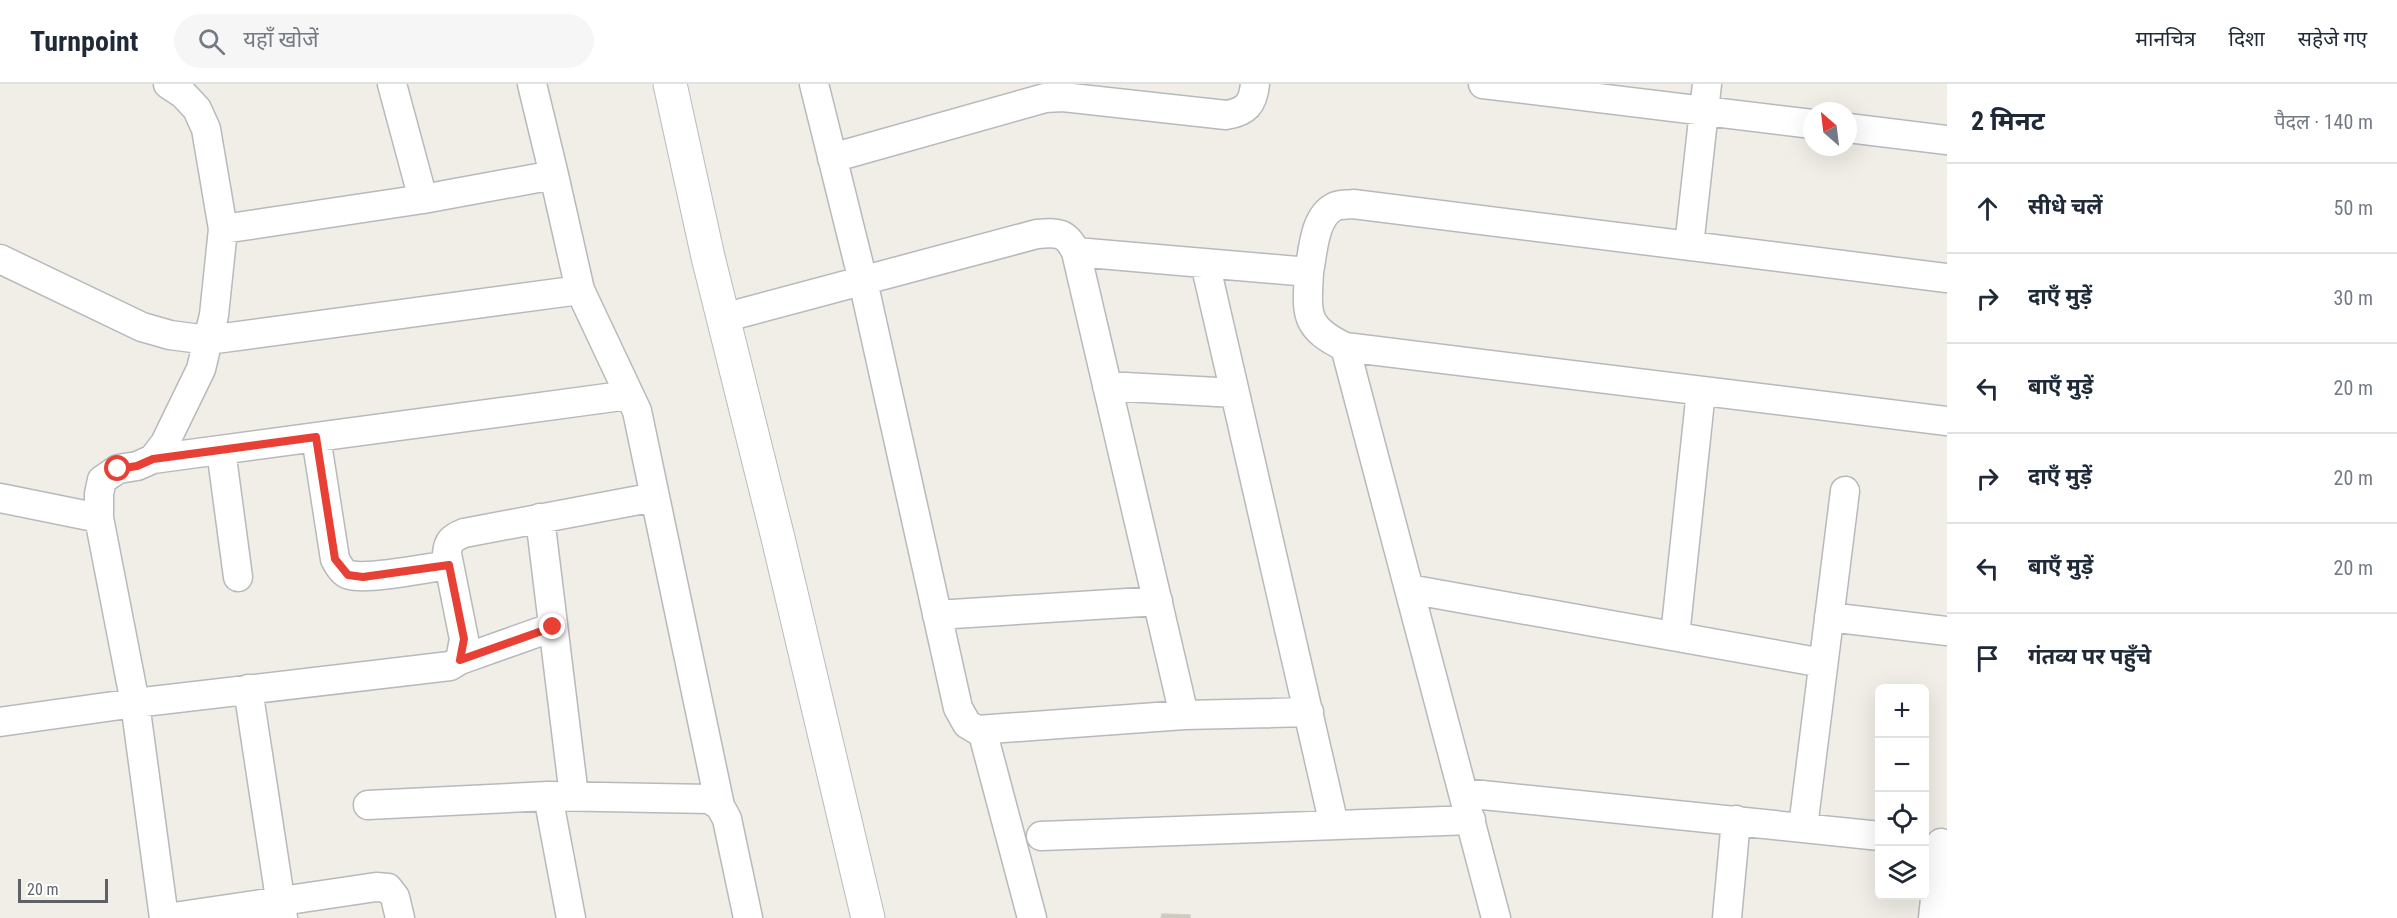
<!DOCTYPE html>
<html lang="hi">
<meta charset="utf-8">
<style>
:root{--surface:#fff;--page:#f6f6f7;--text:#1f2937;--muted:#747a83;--line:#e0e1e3}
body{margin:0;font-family:"Roboto Condensed","Noto Sans Devanagari",sans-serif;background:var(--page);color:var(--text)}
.controls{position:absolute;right:18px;bottom:18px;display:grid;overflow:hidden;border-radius:9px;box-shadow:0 6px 24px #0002}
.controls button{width:54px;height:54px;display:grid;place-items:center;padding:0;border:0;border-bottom:2px solid var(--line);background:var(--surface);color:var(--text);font:30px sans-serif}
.compass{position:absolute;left:1803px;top:18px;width:54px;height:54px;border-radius:50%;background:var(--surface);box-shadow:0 6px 24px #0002;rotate:332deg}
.scale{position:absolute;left:18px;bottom:15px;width:90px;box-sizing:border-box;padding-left:6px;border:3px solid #5e6267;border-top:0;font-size:16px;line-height:21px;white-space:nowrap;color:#5e6267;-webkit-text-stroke:4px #fff;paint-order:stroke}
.stop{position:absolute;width:18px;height:18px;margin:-14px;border:4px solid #e84034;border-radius:50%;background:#fff}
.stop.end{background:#e84034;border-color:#fff;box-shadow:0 2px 6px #0008}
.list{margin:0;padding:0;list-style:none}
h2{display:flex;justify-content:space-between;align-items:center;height:78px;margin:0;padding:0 24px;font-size:26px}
h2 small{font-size:20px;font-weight:400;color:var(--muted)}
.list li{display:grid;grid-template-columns:39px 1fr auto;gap:18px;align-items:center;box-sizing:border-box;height:90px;padding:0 24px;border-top:2px solid var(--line)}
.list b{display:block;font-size:22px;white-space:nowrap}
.list em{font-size:20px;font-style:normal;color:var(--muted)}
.icon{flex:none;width:33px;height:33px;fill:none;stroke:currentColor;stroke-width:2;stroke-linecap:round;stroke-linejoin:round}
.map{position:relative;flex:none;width:1947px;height:834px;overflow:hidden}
header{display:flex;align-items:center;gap:36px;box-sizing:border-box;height:84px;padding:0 30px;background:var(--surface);border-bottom:2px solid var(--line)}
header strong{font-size:28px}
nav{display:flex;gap:33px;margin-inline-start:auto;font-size:21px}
.search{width:420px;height:54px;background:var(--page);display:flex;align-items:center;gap:15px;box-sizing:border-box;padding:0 21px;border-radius:33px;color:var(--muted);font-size:22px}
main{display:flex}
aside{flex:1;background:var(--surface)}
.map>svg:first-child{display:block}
.building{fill:#ccc9c4;stroke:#d5cfc5;stroke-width:1.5}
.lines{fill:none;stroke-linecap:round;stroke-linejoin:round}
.street-casing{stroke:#b7b9bd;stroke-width:31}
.secondary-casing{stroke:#b8bbc0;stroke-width:35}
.street{stroke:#fff;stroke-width:28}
.secondary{stroke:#fff;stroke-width:33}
.route{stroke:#e84034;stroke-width:8}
</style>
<header>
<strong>Turnpoint</strong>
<div class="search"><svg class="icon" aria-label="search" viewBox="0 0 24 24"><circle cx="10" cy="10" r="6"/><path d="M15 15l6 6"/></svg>यहाँ खोजें</div>
<nav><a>मानचित्र</a><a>दिशा</a><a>सहेजे गए</a></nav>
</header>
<main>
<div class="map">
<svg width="1947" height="834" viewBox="0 0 1947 834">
<rect width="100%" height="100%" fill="#f0eee6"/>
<!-- building -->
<path class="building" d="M1162 830 1190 831V834H1161Z"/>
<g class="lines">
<defs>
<path id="street" d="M392 0 423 115 554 91 532 0
M814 0 863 197 958 624 967 640 977 646 1184 631
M1483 0 1812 40
M1848 44 1947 56
M832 74 1045 14 1063 13 1226 31C1246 28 1253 20 1255 0
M223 145 423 115
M1689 162 1707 0
M1076 168 1309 188C1307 229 1303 243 1345 263
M0 175 142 243 170 251 208 256 580 206 554 91
M1205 179 1235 309
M1309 188C1313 168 1314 133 1334 123 1339 120 1347 121 1353 120L1947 194
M580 206 637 327 720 722
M723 234 1037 150C1058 148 1066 148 1076 168L1184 631 1309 628
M1107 302 1235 309 1334 741
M316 353 335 475C338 481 343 490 350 491 369 496 427 484 449 481
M221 366 238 493
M153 375 629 311
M0 414 99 434
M540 434 574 712
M1409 505 1823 579
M937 531 1158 517
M1829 533 1947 547
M1675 552 1701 307
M460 576 553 543
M248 605 283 834
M0 638 135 619 450 582 460 576 464 555 447 470C448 457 452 454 464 449L655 413
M982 646 1032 834
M1463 709 1880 752
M548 712 571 834
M368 721 548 712 709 715 720 722 727 735 748 834
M1803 743 1845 407
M1041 752 1471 736
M164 834 135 619 99 434V410L102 396 118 385 137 382 153 375 165 359 201 285 214 231 223 145 206 45 197 25 183 10 168 0
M167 834 376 803 388 804 395 813 400 834
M1496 834 1345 263 1947 337
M1727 834 1736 736
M1933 834 1941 759"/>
<path id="secondary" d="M670 0 708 173 778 454 868 834"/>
</defs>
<!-- street casing -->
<use href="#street" class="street-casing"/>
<!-- secondary casing -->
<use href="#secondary" class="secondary-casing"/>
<!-- street -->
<use href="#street" class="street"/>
<!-- secondary -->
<use href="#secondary" class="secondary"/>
</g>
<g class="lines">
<!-- route -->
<path class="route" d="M118 385 137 382 153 375 316 353 335 475 348 491 363 493 449 481 464 555 460 576 553 543"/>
</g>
</svg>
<div class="controls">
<button>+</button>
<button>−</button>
<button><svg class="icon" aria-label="locate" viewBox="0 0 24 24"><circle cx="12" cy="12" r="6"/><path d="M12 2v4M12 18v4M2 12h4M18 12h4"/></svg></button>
<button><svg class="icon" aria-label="layers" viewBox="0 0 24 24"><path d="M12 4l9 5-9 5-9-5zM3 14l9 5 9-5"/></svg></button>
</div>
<svg class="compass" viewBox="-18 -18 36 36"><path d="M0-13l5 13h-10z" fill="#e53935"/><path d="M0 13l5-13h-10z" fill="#747a83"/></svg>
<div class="scale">20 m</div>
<div class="stop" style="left:118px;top:385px"></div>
<div class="stop end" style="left:553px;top:543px"></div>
</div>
<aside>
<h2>2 मिनट<small>पैदल · 140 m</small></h2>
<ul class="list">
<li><svg class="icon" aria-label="ahead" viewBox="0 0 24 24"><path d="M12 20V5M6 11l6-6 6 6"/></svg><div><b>सीधे चलें</b></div><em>50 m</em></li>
<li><svg class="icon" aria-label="right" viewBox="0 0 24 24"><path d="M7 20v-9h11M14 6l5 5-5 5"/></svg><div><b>दाएँ मुड़ें</b></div><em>30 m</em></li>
<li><svg class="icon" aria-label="left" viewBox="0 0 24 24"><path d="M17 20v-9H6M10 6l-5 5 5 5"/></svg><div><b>बाएँ मुड़ें</b></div><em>20 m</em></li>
<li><svg class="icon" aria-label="right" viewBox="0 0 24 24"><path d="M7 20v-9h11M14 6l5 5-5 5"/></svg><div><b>दाएँ मुड़ें</b></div><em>20 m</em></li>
<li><svg class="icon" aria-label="left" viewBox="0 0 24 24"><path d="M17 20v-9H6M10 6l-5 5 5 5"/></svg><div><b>बाएँ मुड़ें</b></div><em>20 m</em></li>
<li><svg class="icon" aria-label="arrive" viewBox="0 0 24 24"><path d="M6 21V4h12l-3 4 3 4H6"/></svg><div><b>गंतव्य पर पहुँचे</b></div></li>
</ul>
</aside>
</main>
